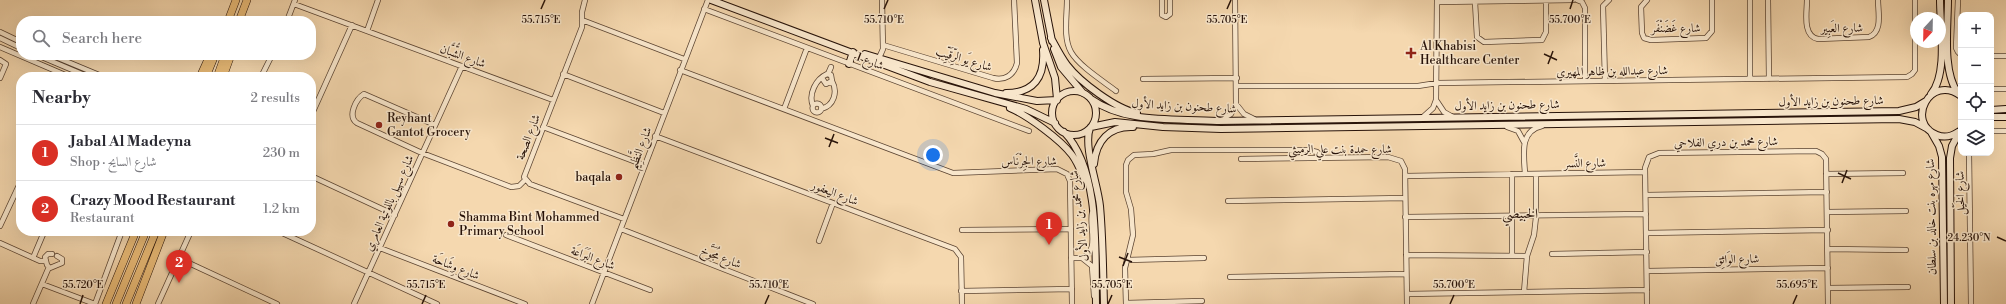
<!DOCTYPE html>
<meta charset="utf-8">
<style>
:root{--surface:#fff;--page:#f2f2f3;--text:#2b2b33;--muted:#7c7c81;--line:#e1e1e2;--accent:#d93025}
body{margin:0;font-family:"Libre Bodoni",Amiri,serif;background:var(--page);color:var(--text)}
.controls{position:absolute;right:12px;top:12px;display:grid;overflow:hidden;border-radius:8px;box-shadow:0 4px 16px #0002}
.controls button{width:36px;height:36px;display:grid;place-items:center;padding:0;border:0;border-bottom:1px solid var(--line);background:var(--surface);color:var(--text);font:20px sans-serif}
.compass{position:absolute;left:1910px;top:12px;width:36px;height:36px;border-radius:50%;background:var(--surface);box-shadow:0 4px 16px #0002;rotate:202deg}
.you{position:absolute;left:933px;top:155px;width:14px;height:14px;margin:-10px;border:3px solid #fff;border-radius:50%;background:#1a73e8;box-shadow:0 0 0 6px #1a73e833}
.badge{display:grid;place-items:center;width:26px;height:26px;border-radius:50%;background:var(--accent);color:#fff;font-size:13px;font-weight:700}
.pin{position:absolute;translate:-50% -33px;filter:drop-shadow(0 1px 2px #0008)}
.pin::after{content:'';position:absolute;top:21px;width:14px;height:12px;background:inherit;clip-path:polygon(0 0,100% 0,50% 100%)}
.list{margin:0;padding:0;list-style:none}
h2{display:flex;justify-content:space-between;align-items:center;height:52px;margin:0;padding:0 16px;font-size:17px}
h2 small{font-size:13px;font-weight:400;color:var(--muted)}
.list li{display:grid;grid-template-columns:26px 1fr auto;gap:12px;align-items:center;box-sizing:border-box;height:56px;padding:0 16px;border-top:1px solid var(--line)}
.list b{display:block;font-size:15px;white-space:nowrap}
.list p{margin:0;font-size:13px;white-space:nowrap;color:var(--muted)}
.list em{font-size:13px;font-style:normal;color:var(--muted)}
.icon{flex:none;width:22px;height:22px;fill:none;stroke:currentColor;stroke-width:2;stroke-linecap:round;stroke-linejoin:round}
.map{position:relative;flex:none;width:2006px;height:304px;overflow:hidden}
.search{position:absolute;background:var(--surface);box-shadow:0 4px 16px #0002;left:16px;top:16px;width:300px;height:44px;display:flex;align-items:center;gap:10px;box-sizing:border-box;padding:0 14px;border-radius:16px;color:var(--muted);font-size:15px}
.panel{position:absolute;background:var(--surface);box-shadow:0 4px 16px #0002;left:16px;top:72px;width:300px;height:164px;border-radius:16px}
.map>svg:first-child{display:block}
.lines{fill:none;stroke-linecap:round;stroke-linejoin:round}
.street-casing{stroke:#5b4432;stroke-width:6}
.secondary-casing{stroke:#281309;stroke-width:8}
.primary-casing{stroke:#281309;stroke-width:8}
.street{stroke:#f8e6cb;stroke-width:4.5}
.secondary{stroke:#f8e6cb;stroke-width:6}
.primary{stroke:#eabc78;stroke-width:7}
.ticks{fill:none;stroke:#281309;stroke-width:1.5}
.poi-dot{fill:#8f2418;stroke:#f8e6cb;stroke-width:1.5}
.labels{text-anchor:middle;stroke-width:3;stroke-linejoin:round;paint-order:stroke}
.street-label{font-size:12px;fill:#281309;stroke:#f8e6cb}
.poi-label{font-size:12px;fill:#281309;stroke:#f8e6cb;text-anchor:start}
.quarter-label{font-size:14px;fill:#281309;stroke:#f8e6cb}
.ticks-label{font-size:10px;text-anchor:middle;fill:#281309;stroke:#f8e6cb;stroke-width:3;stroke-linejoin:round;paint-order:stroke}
</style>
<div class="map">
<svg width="2006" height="304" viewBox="0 0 2006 304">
<rect width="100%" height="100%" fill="#f5d8af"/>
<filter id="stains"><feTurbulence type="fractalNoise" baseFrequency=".005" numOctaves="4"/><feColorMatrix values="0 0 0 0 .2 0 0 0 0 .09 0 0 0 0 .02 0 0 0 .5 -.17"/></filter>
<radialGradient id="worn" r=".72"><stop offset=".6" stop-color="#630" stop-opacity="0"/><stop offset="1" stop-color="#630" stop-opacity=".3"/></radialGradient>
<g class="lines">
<defs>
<path id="street" d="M585 0 582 12V27L524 177 530 184 624 219
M1067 0C1067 16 1063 38 1071 52 1079 66 1103 81 1116 91
M1162 0V15L1166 17 1170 14V0
M1577 0 1582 2 1585 8V81
M1647 0 1641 7 1642 33 1644 38 1651 40 1706 38 1712 31V0
M1750 0V79
M1768 0 1769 79
M1807 0C1807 12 1802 36 1818 39L1869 37C1883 32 1878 12 1878 0
M1958 0 1956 48 1958 52 1961 55
M1437 2 1573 0
M1475 2 1477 37 1484 42 1542 40 1546 32V0
M294 4 553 100
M704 9 1029 131
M582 20 684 59
M287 21 295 0
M367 31 378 0
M0 32 21 42
M0 38 21 48
M883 45 993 78C1005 81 1014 75 1017 63L1014 0
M0 47 70 77
M37 55 89 77
M51 55 104 77
M1991 56H2006
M879 58 883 49 882 0
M0 60 6 64 0 78
M680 70 953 173 1057 169 1067 174 1070 181 1072 304
M563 74 664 113
M828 74 831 67
M261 77 272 55
M1143 79 1237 78
M1605 81 1603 6 1609 0
M1237 86H1418L1437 83 1907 77 1912 74 1915 70V0
M1991 89H2006
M1436 100 1444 112 1453 117
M812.5 108a4.5 4.5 0 1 1 9 0a4.5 4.5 0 1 1-9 0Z
M1236 104 1244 114 1254 119
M813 106C808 94 816 79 827 74L831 75 832 81 826 84 822 78
M784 109 807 48
M821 109C834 106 838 92 832 81
M311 116 352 25
M1423 117 1433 108 1436 100 1437 0
M1220 120 1231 114 1236 104 1235 0
M435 125 364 94C356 99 347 116 357 123L422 153 511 187 519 186 525 180
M543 127 644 165
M1507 127 1518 131 1524 142
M1991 131H2006
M655 136 955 249 961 257 962 304
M1969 153 1971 304
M1241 159 1388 157 1401 161 1405 169 1407 304
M1525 174C1524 155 1519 131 1542 126
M1826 174 1903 173
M311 176 395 215
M1405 176 1645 172
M1646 195 1827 192
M1228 201 1405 198
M1827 212 1906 211
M1405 217 1646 214
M0 226 21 181
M621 229 813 304
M962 230 1071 229
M278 231 437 304
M1646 233 1828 230
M506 235 650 290
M819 241 833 203
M0 243 40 261H46
M380 248 525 304
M1828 249 1906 250
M52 254H48L45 257 47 265 50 268 62 263V259L57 256
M1552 254 1647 252
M1406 255 1527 256
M1512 255V174
M33 258 44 232
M178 258 277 304
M1071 258H1082L1092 266 1094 296
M1082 258C1100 251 1089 227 1092 213
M1127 260 1204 258
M1647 271 1828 268
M1230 277 1406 274
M42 284 95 304
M1828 288 1908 287
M961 291 1072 289
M1524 292 1527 256 1534 235 1536 217V174
M1407 294 1647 290
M1126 303 1202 301
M33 304 49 267
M95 304 122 231
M158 304 191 231
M354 304 462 66
M592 304 708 0
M1126 304 1125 268 1133 235 1131 209 1126 192V165L1128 160 1134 155 1153 154 1171 150H1308L1317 152 1323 158
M1647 304 1645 168 1649 157 1659 153 1816 151 1822 154 1826 159 1828 304"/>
<path id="secondary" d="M711 0 930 82 1026 109 1055 123
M1035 0 1043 43 1055 78 1057 99
M1044 0 1052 41
M1948 0C1948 26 1942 72 1958 93
M1051 38C1056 47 1061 57 1067 65 1080 82 1116 109 1137 113
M1054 49 1061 67 1083 93
M865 54 995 93 1037 101 1057 100
M849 64 853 52
M1052 113a22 22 0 1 1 44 0a22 22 0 1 1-44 0Z
M1006 93C1034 93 1045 77 1043 50
M1931 94C1948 74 1940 26 1940 0
M1091 99C1126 124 1175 118 1217 121L1899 111 1916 107 1926 101
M1010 108C1027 115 1061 140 1072 155 1078 163 1081 172 1085 181
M1991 110 2006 109
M1991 117H2006
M1091 127 1115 122 1163 127 1221 129 1899 119 1915 122 1928 129
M1090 128C1083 146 1098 185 1100 206 1103 239 1103 271 1104 304
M1064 132C1101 170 1095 254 1096 304
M1931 132 1939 146 1942 157 1944 304
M1958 132C1952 136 1944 138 1937 135 1905 123 1930 73 1961 96
M1094 164C1096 141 1109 126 1133 127
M1951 304 1950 158 1952 146 1960 131"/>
<path id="primary" d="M228 21 236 0
M239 21 247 0
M200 77 210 55
M206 77 215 55
M217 77 225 55
M223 77 231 55
M106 304 136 231
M116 304 146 231
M126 304 156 231
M136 304 164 231"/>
</defs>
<!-- street casing -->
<use href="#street" class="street-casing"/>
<!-- secondary casing -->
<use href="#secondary" class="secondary-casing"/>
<!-- primary casing -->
<use href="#primary" class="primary-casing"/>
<!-- street -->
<use href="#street" class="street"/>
<!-- secondary -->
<use href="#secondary" class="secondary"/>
<!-- primary -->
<use href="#primary" class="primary"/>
</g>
<!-- ticks -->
<path class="ticks" d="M541 9 545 0M884 9 888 0M1227 9 1231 0M1570 9 1573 0M1544 54 1557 60M1548 64 1553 51M825 138 838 143M829 147 834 134M1838 173 1851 179M1842 183 1847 170M1997 237 2006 241M1119 257 1132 262M1123 266 1128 253M80 304 83 295M422 304 426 295M765 304 769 295M1108 304 1112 295M1450 304 1454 295M1793 304 1797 295"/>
<!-- markers -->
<g class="poi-dot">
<path d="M1409 47h4v4h4v4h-4v4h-4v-4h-4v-4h4z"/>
<circle cx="379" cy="125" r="4"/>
<circle cx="619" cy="177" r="4"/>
<circle cx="451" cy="224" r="4"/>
</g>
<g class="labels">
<!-- street labels -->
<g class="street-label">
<text x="1676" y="32">شارع غَضَنْفَر</text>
<text transform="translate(1842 28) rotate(-1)" y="4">شارع العَبِير</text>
<text transform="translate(463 56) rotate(20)" y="4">شارع الشُّبَّان</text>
<text transform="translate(964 59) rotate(17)" y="4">شارع يَو الرِّقَيِّب</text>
<text transform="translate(870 61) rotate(21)" y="4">شارع 1</text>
<text transform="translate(1612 71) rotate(-1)" y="4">شارع عبدالله بن ظاهر المهيري</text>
<text transform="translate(1831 101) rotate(-1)" y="4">شارع طحنون بن زايد الأول</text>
<text transform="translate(1507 105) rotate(-1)" y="4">شارع طحنون بن زايد الأول</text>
<text transform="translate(1184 106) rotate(3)" y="4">شارع طحنون بن زايد الأول</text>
<text transform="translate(528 137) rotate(-69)" y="4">شارع الصحة</text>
<text transform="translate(1726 142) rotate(-1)" y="4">شارع محمد بن دري الفلاحي</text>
<text transform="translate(640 148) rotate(-69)" y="4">شارع النَّظِيم</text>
<text x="1340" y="153">شارع حمدة بنت علي الرميثي</text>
<text x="1029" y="165">شارع الجِرْنَاس</text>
<text transform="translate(1585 163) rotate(-1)" y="4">شارع النَّسر</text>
<text transform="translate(835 193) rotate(21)" y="4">شارع اليعفور</text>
<text transform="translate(1960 193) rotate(-91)" y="4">شارع الخَيْل</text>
<text transform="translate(389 203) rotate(-66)" y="4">شارع سهيل باللوتية العامري</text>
<text transform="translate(1079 216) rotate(-97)" y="4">شارع محمد بن زايد الأول</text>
<text transform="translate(1931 217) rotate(-91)" y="4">شارع مهره بنت خالد بن سلطان</text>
<text transform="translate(721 257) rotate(21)" y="4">شارع مُجَوَّخ</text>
<text transform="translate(593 258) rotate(21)" y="4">شارع البَرَاعَة</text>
<text transform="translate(1737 259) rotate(-1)" y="4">شارع الوَاثِق</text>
<text transform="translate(456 267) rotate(21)" y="4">شارع وِشَاحَة</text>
</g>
<!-- poi labels -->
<g class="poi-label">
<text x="1420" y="50">Al Khabisi<tspan x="1420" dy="14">Healthcare Center</tspan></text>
<text x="387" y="122">Reyhant<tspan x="387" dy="14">Gantot Grocery</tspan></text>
<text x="611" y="181" text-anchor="end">baqala</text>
<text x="459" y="221">Shamma Bint Mohammed<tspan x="459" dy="14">Primary School</tspan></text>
</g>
<!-- quarter labels -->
<g class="quarter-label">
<text x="1520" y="218">الخبيصي</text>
</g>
</g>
<g class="ticks-label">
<text x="1227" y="23">55.705°E</text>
<text x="541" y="23">55.715°E</text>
<text x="884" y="23">55.710°E</text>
<text x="1570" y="23">55.700°E</text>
<text x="1969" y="241">24.230°N</text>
<text x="83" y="288">55.720°E</text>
<text x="426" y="288">55.715°E</text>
<text x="769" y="288">55.710°E</text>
<text x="1112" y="288">55.705°E</text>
<text x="1454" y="288">55.700°E</text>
<text x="1797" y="288">55.695°E</text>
</g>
<rect width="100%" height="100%" filter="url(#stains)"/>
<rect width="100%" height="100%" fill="url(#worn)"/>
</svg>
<div class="controls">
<button>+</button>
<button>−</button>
<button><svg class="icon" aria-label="locate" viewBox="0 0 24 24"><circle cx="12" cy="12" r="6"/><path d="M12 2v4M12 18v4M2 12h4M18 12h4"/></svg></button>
<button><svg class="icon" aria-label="layers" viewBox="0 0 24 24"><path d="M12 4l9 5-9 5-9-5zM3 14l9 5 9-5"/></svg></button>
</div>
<svg class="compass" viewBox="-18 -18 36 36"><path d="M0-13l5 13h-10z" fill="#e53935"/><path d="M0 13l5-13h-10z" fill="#7c7c81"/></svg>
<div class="you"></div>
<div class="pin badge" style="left:1049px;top:245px">1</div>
<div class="pin badge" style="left:179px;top:283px">2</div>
<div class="search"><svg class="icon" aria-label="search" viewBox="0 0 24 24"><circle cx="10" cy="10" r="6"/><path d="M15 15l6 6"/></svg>Search here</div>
<section class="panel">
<h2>Nearby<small>2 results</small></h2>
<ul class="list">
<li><span class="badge">1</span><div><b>Jabal Al Madeyna</b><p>Shop · شارع السايح</p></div><em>230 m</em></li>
<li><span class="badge">2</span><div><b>Crazy Mood Restaurant</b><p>Restaurant</p></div><em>1.2 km</em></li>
</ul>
</section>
</div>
